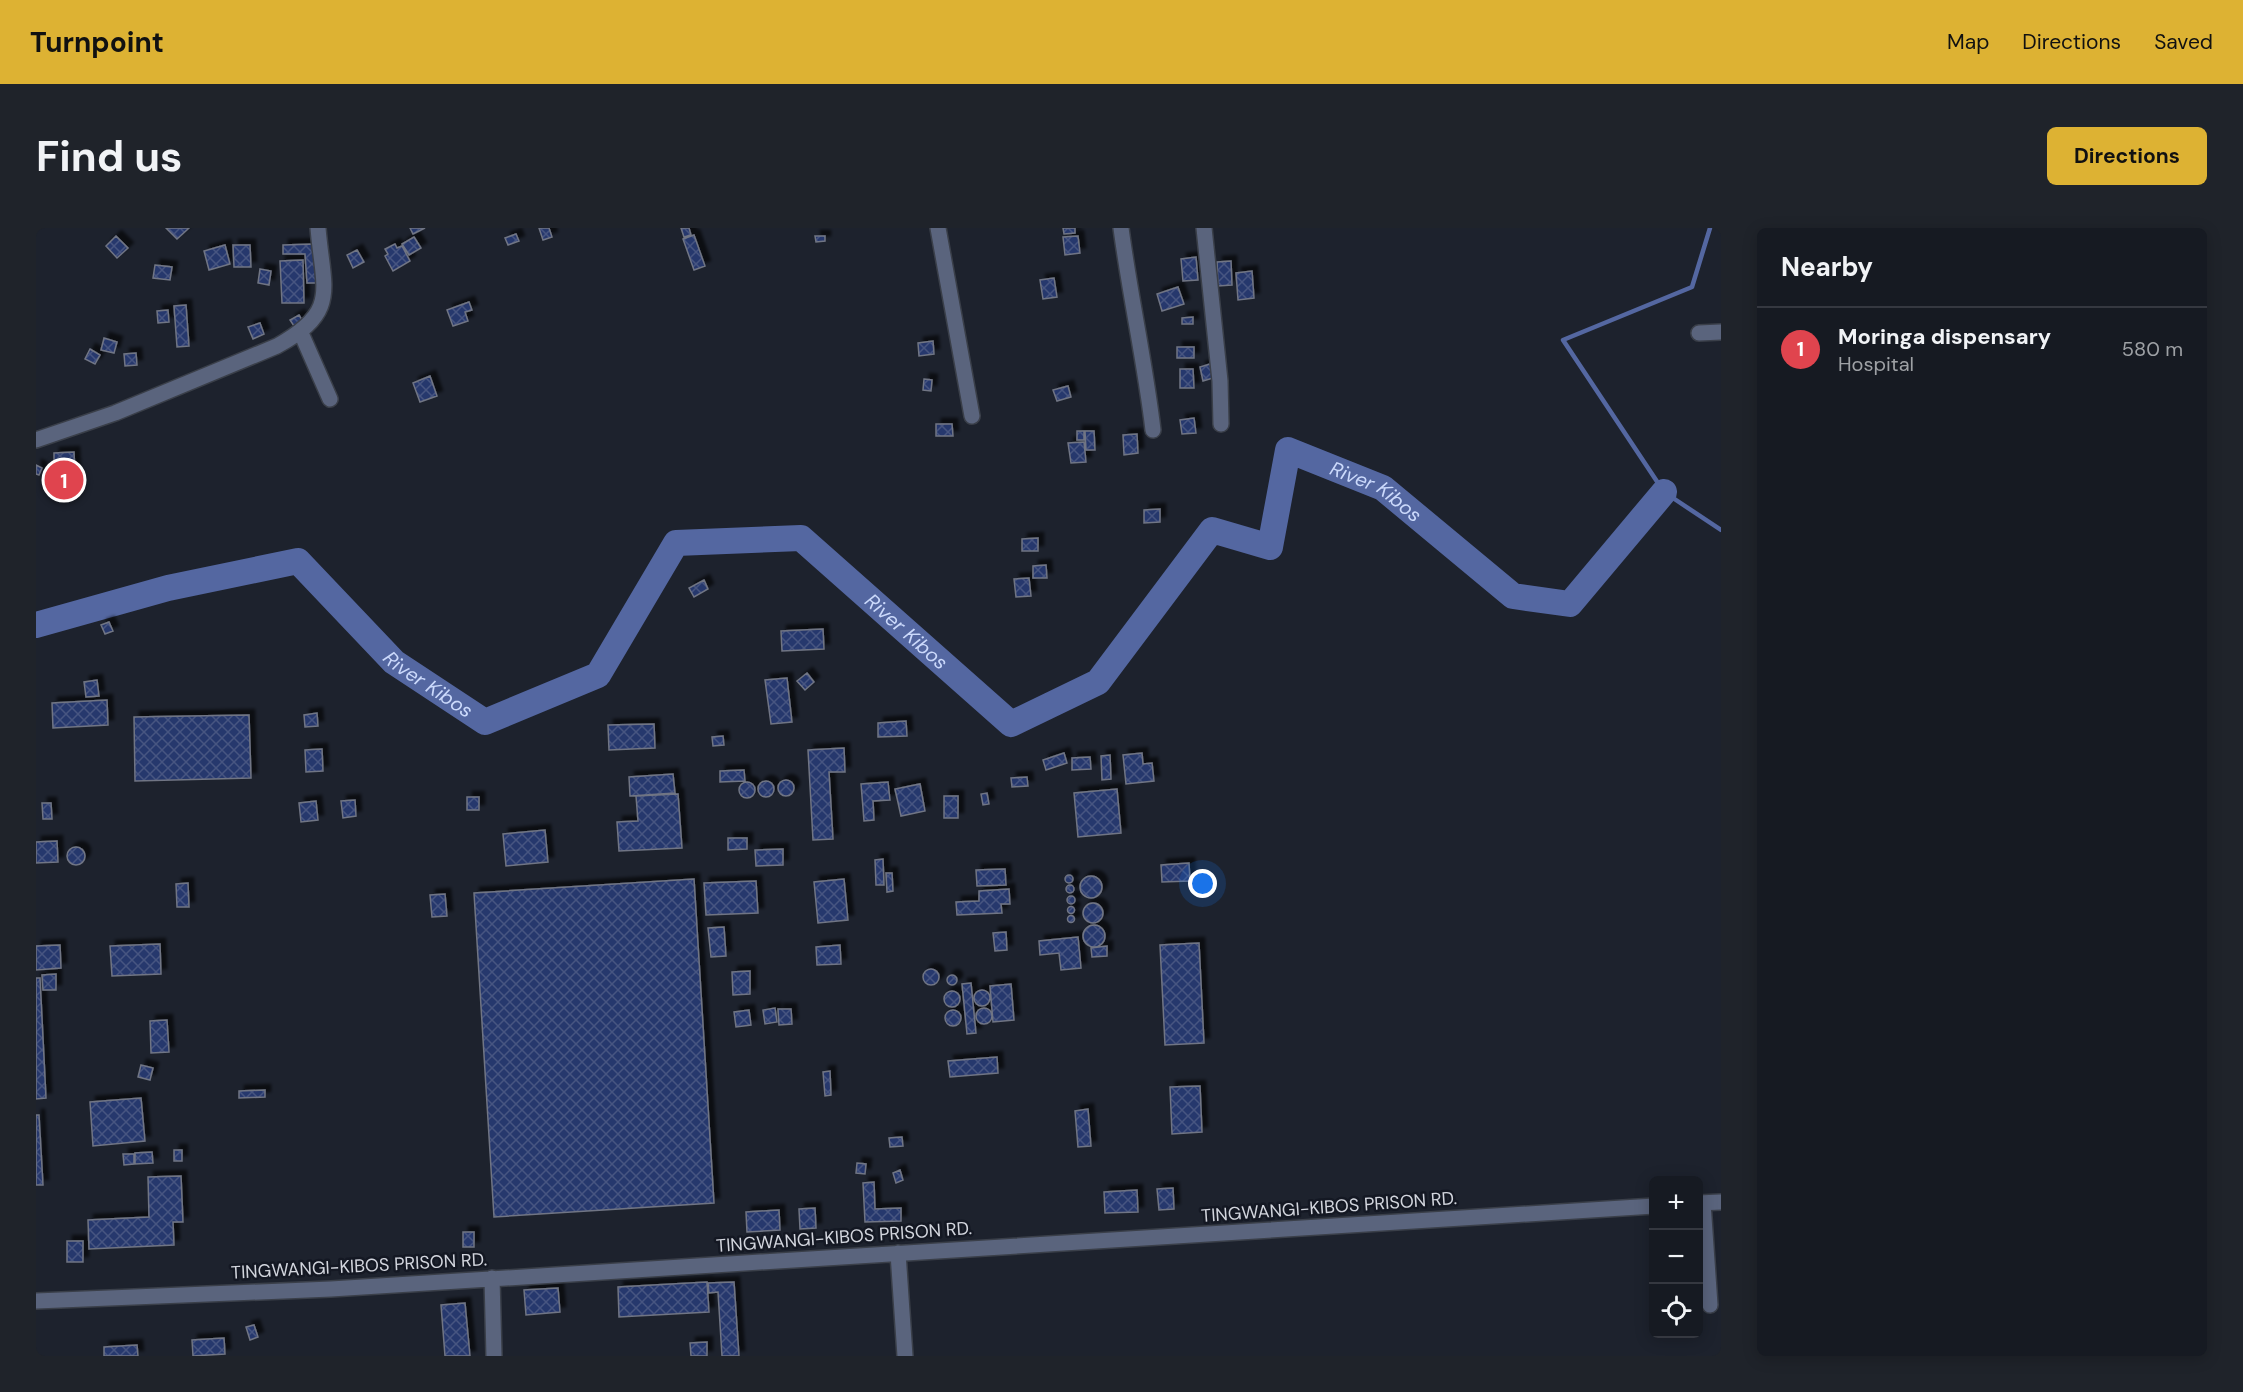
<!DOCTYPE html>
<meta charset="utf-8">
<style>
:root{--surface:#161a22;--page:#1f232a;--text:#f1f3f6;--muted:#9ea1a5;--line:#353840;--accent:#ddb233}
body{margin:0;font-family:"DM Sans",sans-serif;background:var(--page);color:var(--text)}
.controls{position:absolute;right:18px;bottom:18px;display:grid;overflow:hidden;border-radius:9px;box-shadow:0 3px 15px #0003}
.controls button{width:54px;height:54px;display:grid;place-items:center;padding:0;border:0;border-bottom:2px solid var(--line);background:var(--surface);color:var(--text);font:30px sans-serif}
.you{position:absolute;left:1167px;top:656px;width:21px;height:21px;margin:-15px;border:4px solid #fff;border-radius:50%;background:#1a73e8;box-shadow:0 0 0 9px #1a73e833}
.badge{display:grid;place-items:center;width:39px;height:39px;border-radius:50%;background:var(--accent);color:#fff;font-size:20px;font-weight:700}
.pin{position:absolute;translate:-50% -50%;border:3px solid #fff;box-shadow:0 2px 6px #0006}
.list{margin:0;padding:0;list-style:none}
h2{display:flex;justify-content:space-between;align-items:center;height:78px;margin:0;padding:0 24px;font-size:26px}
h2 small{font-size:20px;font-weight:400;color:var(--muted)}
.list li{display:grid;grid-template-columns:39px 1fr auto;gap:18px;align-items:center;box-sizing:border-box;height:84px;padding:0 24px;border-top:2px solid var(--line)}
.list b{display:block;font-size:22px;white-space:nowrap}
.list p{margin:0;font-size:20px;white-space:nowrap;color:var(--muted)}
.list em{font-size:20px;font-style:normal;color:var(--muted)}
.icon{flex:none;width:33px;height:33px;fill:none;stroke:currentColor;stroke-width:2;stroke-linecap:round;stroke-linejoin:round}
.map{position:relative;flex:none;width:1685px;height:1128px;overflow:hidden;border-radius:9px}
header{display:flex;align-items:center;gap:36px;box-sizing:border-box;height:84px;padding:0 30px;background:var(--accent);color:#111}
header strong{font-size:28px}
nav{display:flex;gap:33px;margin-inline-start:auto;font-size:21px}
.intro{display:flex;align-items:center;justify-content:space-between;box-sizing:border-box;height:144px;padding:0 36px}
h1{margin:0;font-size:42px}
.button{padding:15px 27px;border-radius:9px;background:var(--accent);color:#111;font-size:21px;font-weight:700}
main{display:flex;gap:36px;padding:0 36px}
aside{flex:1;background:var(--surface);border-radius:9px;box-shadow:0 3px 15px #0003}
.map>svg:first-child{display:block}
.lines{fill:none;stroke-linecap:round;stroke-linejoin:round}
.stream{stroke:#5467a1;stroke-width:4.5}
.river{stroke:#5467a1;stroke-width:26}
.building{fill:url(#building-cross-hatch);stroke:#707584;stroke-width:1.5;filter:url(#shadow)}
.minor-casing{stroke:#3a3f49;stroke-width:18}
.minor{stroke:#5a647d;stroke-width:15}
.labels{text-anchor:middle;stroke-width:5;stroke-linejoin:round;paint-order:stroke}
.street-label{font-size:18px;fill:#d2d5dd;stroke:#141823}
.water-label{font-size:20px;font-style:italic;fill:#cbd9fb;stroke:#141823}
</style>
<header>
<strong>Turnpoint</strong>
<nav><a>Map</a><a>Directions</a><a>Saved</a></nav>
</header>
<div class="intro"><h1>Find us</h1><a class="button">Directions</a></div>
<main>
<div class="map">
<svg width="1685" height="1128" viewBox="0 0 1685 1128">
<defs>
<pattern id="building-cross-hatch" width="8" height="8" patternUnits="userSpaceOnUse" patternTransform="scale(1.5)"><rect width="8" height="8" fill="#28386d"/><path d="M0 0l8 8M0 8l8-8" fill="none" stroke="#465481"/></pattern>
<filter id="shadow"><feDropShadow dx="5.5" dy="-5.5" stdDeviation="1.5" flood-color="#0009"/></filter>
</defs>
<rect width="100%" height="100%" fill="#1d222d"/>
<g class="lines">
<!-- stream -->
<path class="stream" d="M1674 0 1656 59 1527 112 1628 264 1685 302"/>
<!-- river -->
<path class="river" id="s1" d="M0 397 132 360 262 333 358 434 449 494 562 447 640 315 765 310 975 496 1062 454 1176 302 1234 319 1252 222 1347 260 1477 368 1534 376 1628 264"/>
</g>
<!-- building -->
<path class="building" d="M130 0H153L141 11Z
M374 0H389L377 6Z
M503 0H513L516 9 507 12Z
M645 0H653L655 7 648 9Z
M1027 0H1039V5L1028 6Z
M480 6 483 13 472 17 469 10Z
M658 7 669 38 658 42 647 11Z
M80 8 92 20 81 30 70 18Z
M779 8H789V13L780 14Z
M1042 8 1044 25 1029 27 1027 9Z
M378 9 385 20 373 27 366 16Z
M279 16 280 55H271L269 26H247V17Z
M359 16 361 20 366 18 374 33 357 43 349 28 352 26 349 21Z
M189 17 194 36 173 42 168 23Z
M197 17H214L215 39H198Z
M321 22 328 34 317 40 311 27Z
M1160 29 1162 52 1147 53 1145 31Z
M267 32 268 75H246L244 33Z
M1195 33 1196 57 1182 58 1181 34Z
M119 37 136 39 134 52 117 50Z
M224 41 235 43 233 57 222 55Z
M1216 43 1218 70 1202 72 1200 45Z
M1018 50 1021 69 1007 71 1004 52Z
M1142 59 1148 76 1126 83 1121 66Z
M433 74 436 82 429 84 432 93 417 98 411 82Z
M150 77 153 118 141 119 138 78Z
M132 82 133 94 122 95 121 83Z
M263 87 266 92 258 98 254 92Z
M1157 89V96H1146V90Z
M224 95 228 106 217 111 212 99Z
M68 110 81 114 78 125 65 122Z
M897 113 898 126 883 128 882 115Z
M1141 119H1158V130H1141Z
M54 121 64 127 59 136 49 131Z
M100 125 101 137 89 138 88 126Z
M1174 136 1177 150 1167 153 1164 139Z
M1144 141H1157L1158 160H1144Z
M394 148 401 168 384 174 377 155Z
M888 151 896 152 895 163 887 162Z
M1032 158 1035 169 1021 173 1017 162Z
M1158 190 1160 205 1146 206 1144 192Z
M900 196H916L917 208H900Z
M1041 203H1048V212H1041Z
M1049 203H1058L1059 222H1050Z
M1101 206 1102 225 1088 227 1087 207Z
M1048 214 1050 234 1035 235 1032 215Z
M38 224 40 267 15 268 14 239H18V225Z
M0 237 6 240 3 247 0 246Z
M1124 281V294L1108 295V282Z
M1002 310V323H986V311Z
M1010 337 1011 350H997V338Z
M993 350 995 368 980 369 978 351Z
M668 352 672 361 658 369 653 360Z
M73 394 77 403 69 406 65 397Z
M787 401 788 421 746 423 745 403Z
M771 445 778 454 769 462 761 453Z
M751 450 756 494 735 496 729 452Z
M61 452 63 468 50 469 48 454Z
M71 472 72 497 17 500 16 475Z
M281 485 282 498 269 499 268 487Z
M213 487 215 550 99 553 98 489Z
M870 493 871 508 842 509V495Z
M618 496 619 520 573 522 572 497Z
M687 508 688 517 677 518 676 509Z
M808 520 809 544H793L797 611 777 612 772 522Z
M286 521 287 543 270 544 269 522Z
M1028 525 1031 535 1010 542 1007 532Z
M1106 525 1107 536 1116 535 1118 553 1090 556 1087 527Z
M1074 527 1075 551 1066 552 1065 528Z
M1054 529 1055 541 1036 542V530Z
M708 542 709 553 684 554V543Z
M637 546 639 565 594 568 593 549Z
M991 549 992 558 976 559 975 550Z
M742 560a8 8 0 1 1 16 0a8 8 0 1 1-16 0Z
M722 561a8 8 0 1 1 16 0a8 8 0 1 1-16 0Z
M703 562a8 8 0 1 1 16 0a8 8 0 1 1-16 0Z
M852 554 854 572 837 573 838 592 828 593 825 556Z
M884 556 889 583 865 588 859 561Z
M1081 561 1085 605 1042 609 1038 565Z
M951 565 953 576 947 577 945 566Z
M642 566 646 620 583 623 581 594 602 593 600 568Z
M908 568H922V590H908Z
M431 569H443V582H431Z
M319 572 320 588 307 590 305 573Z
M280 573 282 592 265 594 263 575Z
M6 575H15L16 591H7Z
M509 602 512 634 470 638 467 606Z
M692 610H711V621L692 622Z
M21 613 22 634 0 635V614Z
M31 628a9 9 0 1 1 18 0a9 9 0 1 1-18 0Z
M747 621V637L720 638 719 622Z
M847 631 848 657H840L839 632Z
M1153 635 1154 653 1126 654 1125 637Z
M969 641 970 657 941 658 940 642Z
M850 645H856L857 663 851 664Z
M1029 651a4 4 0 1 1 8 0a4 4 0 1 1-8 0Z
M1044 659a11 11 0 1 1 22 0a11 11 0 1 1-22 0Z
M658 651 678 975 458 989 438 665Z
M808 651 812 692 782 695 778 654Z
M720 653 722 685 670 687 668 655Z
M152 655 153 679H141L140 656Z
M1030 661a4 4 0 1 1 8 0a4 4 0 1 1-8 0Z
M973 661 974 676H965L966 685 921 687 920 674 943 673V663Z
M409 666 411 688 396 689 394 667Z
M1031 672a4 4 0 1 1 8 0a4 4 0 1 1-8 0Z
M1047 685a10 10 0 1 1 20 0a10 10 0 1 1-20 0Z
M1031.5 682a3.5 3.5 0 1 1 7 0a3.5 3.5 0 1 1-7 0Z
M1031.5 691a3.5 3.5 0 1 1 7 0a3.5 3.5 0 1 1-7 0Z
M1047 708a11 11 0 1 1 22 0a11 11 0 1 1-22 0Z
M688 699 690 728 675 729 672 700Z
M970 704 971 722 959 723 957 705Z
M1042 709 1045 740 1025 742 1023 725 1004 727 1003 713Z
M1163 715 1168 815 1129 817 1124 717Z
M124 716 125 746 76 748 74 718Z
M24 717 25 740 0 742V718Z
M804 717 805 736 781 737 780 719Z
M1071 718V728L1056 729 1055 720Z
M887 749a8 8 0 1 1 16 0a8 8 0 1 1-16 0Z
M714 743V766L697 767 696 744Z
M20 746V762H7L6 747Z
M911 752a5 5 0 1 1 10 0a5 5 0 1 1-10 0Z
M0 750H4L10 870 0 871Z
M935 755 940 805 931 806 926 756Z
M975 756 978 792 957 794 954 758Z
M938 770a8 8 0 1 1 16 0a8 8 0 1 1-16 0Z
M908 771a8 8 0 1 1 16 0a8 8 0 1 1-16 0Z
M739 780 741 794 729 796 727 782Z
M940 788a8 8 0 1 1 16 0a8 8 0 1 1-16 0Z
M742 781H755L756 796 743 797Z
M713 782 715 797 700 799 698 784Z
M909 790a8 8 0 1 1 16 0a8 8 0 1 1-16 0Z
M131 792 133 824 115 825 114 793Z
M961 829 962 845 914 849 912 833Z
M105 837 117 840 114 852 102 849Z
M794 843 795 867 789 868 787 844Z
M1164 858 1166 904 1136 906 1134 859Z
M229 862V869L203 870V863Z
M105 870 109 913 57 918 54 874Z
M1052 881 1055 918 1042 919 1039 883Z
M0 887H3L7 957H0Z
M866 909 867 918 854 919 853 910Z
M138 922H146V933H138Z
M116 924 117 935 99 936V925Z
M87 926H98V936L88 937Z
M821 935 830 936 829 946 820 945Z
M864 942 867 952 860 955 857 945Z
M145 948 147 994H137L138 1017 53 1021 52 992 113 989 112 949Z
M838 954 839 981 865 980V993L829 994 827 955Z
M1137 960 1138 981 1123 982 1121 961Z
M1101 962 1102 984 1069 985 1068 964Z
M779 980 780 1000 764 1001 763 981Z
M743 982 744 1002 711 1004 710 984Z
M427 1004H438V1019H427Z
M31 1013H47V1034H31Z
M671 1054 673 1084 583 1089 582 1059Z
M698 1054 703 1128H686L682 1064 673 1065 672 1055Z
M522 1060 524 1084 490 1087 488 1062Z
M429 1075 434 1128H409L405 1077Z
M218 1097 222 1109 214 1112 210 1099Z
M188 1110 189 1126 157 1128 156 1112Z
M671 1114V1128H655L654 1115Z
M101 1117 102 1128H68V1119Z"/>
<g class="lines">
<defs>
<path id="minor" d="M902 0 936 188
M1085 0C1094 68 1109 134 1117 202
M1168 0 1184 153 1185 196
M265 105 294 171
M1663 105 1685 104
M0 212 79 185 241 118C304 83 287 62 282 0
M1662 975 1685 974
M1667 975 1674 1077
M862 1025 869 1128
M456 1050 458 1128
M0 1073 295 1061 1618 978"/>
</defs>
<!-- minor casing -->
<use href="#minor" class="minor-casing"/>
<!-- minor -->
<use href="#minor" class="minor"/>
</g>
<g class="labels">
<!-- street labels -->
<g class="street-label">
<text transform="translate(1293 979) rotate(-4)" y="6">TINGWANGI-KIBOS PRISON RD.</text>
<text transform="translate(808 1009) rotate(-4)" y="6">TINGWANGI-KIBOS PRISON RD.</text>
<text transform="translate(323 1038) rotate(-3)" y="6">TINGWANGI-KIBOS PRISON RD.</text>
</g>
<!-- water labels -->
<g class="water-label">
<text dy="7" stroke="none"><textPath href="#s1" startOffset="1743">River Kibos</textPath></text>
<text dy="7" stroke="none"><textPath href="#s1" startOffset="1060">River Kibos</textPath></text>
<text dy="7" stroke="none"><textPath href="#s1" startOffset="450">River Kibos</textPath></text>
</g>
</g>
</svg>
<div class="controls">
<button>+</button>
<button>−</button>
<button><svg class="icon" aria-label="locate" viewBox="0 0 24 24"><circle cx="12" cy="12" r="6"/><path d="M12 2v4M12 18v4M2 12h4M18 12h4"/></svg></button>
</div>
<div class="you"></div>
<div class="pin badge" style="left:28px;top:252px;background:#e0444e">1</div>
</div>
<aside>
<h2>Nearby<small></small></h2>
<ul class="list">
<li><span class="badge" style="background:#e0444e">1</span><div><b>Moringa dispensary</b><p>Hospital</p></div><em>580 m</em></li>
</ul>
</aside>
</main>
